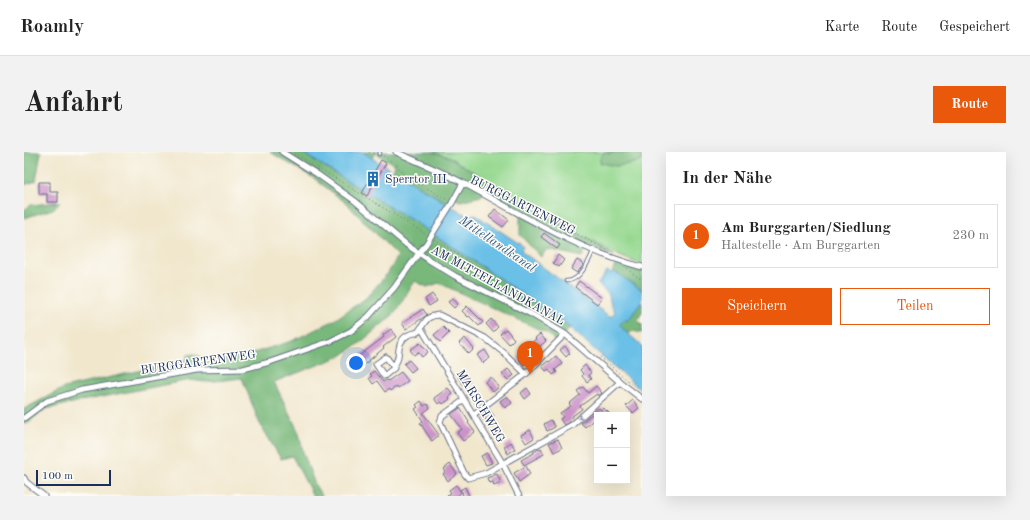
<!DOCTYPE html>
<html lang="de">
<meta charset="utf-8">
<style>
:root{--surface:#fff;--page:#f2f2f2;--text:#222;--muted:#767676;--line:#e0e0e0;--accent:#ea580c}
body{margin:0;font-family:"Old Standard TT",serif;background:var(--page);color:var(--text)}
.controls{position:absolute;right:12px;bottom:12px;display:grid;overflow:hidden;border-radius:0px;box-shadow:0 4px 16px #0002}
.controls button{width:36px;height:36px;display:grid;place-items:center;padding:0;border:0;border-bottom:1px solid var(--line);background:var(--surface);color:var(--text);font:20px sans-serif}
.scale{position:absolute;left:12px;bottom:10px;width:75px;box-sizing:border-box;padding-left:4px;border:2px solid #1b2f5e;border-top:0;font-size:11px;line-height:14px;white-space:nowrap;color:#1b2f5e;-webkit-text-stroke:3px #fdfcf7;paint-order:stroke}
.you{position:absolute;left:332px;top:211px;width:14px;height:14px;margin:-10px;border:3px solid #fff;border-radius:50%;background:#1a73e8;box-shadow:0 0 0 6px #1a73e833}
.badge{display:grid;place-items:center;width:26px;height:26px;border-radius:50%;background:var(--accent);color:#fff;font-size:13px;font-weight:700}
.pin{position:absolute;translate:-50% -33px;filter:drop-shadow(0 1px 2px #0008)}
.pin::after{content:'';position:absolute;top:21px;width:14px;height:12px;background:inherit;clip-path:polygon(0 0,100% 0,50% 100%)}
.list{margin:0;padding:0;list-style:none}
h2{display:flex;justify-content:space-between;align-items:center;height:52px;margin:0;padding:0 16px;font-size:17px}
h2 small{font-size:13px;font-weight:400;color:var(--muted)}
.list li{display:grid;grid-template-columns:26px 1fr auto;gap:12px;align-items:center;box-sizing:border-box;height:64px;margin:0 8px 8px;padding:0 8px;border:1px solid var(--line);border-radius:0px}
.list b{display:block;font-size:15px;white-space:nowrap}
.list p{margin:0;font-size:13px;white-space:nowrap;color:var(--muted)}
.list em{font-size:13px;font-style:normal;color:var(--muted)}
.actions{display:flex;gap:8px;padding:12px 16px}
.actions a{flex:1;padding:9px 0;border:1px solid var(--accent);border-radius:0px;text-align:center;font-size:14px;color:var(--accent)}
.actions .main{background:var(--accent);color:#fff}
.map{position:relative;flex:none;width:618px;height:344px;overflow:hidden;border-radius:0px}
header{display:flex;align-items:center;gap:24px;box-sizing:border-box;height:56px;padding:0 20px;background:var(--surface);border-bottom:1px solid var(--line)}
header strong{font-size:19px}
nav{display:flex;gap:22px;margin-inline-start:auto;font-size:14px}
.intro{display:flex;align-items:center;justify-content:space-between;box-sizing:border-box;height:96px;padding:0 24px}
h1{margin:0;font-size:28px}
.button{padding:10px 18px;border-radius:0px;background:var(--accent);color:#fff;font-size:14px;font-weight:700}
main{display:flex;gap:24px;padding:0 24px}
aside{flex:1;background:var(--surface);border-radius:0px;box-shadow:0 4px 16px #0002}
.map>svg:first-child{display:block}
.green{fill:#96d890;stroke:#588477}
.forest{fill:#78b87a;stroke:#4a746c}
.water{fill:#6bc0e7;stroke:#4378a2}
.building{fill:#cc93c9}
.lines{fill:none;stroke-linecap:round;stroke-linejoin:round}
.service-casing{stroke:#666f85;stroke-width:4.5}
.minor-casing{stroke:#666f85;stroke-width:7}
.path{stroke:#666f85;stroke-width:1;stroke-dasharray:1 3;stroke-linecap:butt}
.service{stroke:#fff;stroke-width:2.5}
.minor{stroke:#fff;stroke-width:5}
.minor-bridge-casing{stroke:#666f85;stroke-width:7;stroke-linecap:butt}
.minor-bridge{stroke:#fff;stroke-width:5}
.oneway{stroke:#8d97ae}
.labels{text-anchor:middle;stroke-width:3;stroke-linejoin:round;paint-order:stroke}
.poi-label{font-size:12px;fill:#1b2f5e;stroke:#fdfcf7;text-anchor:start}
.street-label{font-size:12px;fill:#1b2f5e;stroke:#fdfcf7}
.water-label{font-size:13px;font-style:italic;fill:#335a87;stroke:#fdfcf7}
</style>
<header>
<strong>Roamly</strong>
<nav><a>Karte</a><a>Route</a><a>Gespeichert</a></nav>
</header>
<div class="intro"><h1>Anfahrt</h1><a class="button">Route</a></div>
<main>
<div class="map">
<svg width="618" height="344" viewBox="0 0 618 344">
<rect width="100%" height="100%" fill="#fdfcf7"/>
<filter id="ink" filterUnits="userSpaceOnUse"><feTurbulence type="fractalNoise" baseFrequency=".025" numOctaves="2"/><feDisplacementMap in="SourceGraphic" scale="8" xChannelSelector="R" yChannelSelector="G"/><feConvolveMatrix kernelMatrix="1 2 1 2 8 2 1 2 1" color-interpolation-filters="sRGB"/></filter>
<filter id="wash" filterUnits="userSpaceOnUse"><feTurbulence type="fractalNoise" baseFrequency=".012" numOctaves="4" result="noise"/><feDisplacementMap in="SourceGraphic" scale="16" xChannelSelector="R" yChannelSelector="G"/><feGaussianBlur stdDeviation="0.9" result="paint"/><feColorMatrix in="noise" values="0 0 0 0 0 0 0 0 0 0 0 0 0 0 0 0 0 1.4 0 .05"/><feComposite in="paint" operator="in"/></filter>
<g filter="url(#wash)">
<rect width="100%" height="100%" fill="#f1e7cd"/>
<!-- green -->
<path class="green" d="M407 0H591L576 5 616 10 618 8V113L596 104 515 62 474 35 425 5Z"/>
<!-- forest -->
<path class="forest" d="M0 0H17L12 29 0 33Z
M246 0H277L338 38 392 71 463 118 538 169 546 176 532 191 525 182 415 131 403 135 391 129 371 161 336 191 317 204 250 230 275 281 279 300 291 333 298 344H289L268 304 257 307 235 270 218 226 182 230 166 228 57 249 22 257 0 273V257L40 236 162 208 164 203 170 202 180 206 199 208 223 203 268 189 309 169 342 146 364 121 374 104 321 50 291 27Z
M339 0H407L425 5 474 35 515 62 571 91 590 104 563 94 558 105 523 97 517 105 496 83V65L497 59 460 40 457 44 436 49 429 46 425 52 369 19 371 13 352 1 348 6Z
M581 0 585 2 591 0H618V8L616 10 592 14 576 11V5Z
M37 50 29 57 0 66V58L7 53Z
M593 111 618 117V138L593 121 589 120Z
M618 150V161L613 168 618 172V181L609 179 604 182 598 176 596 173C598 169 600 168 604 168Z"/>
<!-- water -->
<path class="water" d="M277 0H339L354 10 444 64 450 62 499 94 497 99 585 164H589L591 159 587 153 585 142 574 132 583 119 587 121 589 120 593 121 618 138V150L604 168C600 168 598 169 596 173L598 176 618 194V239L538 169 463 118 392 71 338 38Z"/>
<g id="blocks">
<!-- building -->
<path class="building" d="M357 8 362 11 343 44 338 41Z
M15 30H26V40H34V50H23V42H15Z
M471 57 485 68 479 75 465 65Z
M520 81 536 93 533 97 517 85Z
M534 103 540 108 535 115 529 111Z
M553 108 560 112 553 121 547 117Z
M555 129 578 146 573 152 551 135Z
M408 142 413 149 405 154 401 147Z
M429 146 434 152 430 156 424 150Z
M443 154 459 170 455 174 445 164 444 165 438 159Z
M399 157 403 163 382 177 378 171Z
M467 167 474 175 469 180 462 172Z
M419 175 425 181 416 190 410 183Z
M367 177 372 185 359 195 360 196 337 215 331 207 360 185 359 183Z
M482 177 490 187 485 192 476 182Z
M516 182 522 189 510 199 505 193 512 187 511 186Z
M441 186 450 197 445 202 435 191Z
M396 191 404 200 398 205 394 200 390 203 386 198Z
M541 194 546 201 542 205 536 198Z
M461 198 466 206 459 211 453 203Z
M501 201 506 209 499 213 494 206Z
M532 204 538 212 531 218 533 220 529 223 525 217 522 219 518 214 524 209 525 210Z
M385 208 392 216 387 220 380 212Z
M561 213 567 221 564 223 567 227 563 230 558 224 559 222 556 218Z
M484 217 490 223 484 228 478 222Z
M350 219 359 230 363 228 364 229 377 220 384 229 374 236 373 234 366 239 365 237 361 240 353 229 349 232 345 226 348 224 346 222Z
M440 221 446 229 439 233 434 225Z
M467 225 475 235 469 240 461 230Z
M572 234 578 241 574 244 573 242 556 254 558 257 547 265 548 267 546 270 540 273 536 267 539 265 536 261 547 254 545 252 556 243 553 239 559 235 564 241Z
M424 236 429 242 425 245 426 247 419 252 418 250 414 252 410 246Z
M503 236 507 242 501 247 497 241Z
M483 244 488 251 481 256 476 249Z
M609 248 615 256 609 261 602 254Z
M397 249 400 254 403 252 406 256 399 261 415 283 408 289 396 271 399 269 391 257 394 255 392 253Z
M436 256 445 270 444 271 451 280 439 289 433 281 438 277 427 262Z
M575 256 577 258 579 256 581 259 582 258 587 263H573V265L561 275 557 271Z
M465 257 470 264 463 269 458 262Z
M527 268 531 275 523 279 520 272Z
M506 278 510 286 502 291 497 283Z
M534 287 538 296 530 300 525 291Z
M487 290 491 297 484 302 480 295Z
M517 296 520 302 500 313 497 308 510 301 509 300Z
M463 301 468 311 462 313 457 304Z
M426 312 433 322 424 329 419 322 422 320 420 317Z
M502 314 506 322 495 330 490 321Z
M473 322 477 331 470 334 469 330 465 331 463 326Z
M432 333 437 340 436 338 441 335 445 344H439L438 340 433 344H423L427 341 425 338Z"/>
</g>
</g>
<g filter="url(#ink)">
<use href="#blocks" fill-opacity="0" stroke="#666f85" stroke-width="1"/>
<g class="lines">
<defs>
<path id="service" d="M355 2 356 0
M542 129C555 130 565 110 569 99"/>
<path id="minor" d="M258 0 293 22 331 49 383 93 405 108 431 124 507 162 541 182 596 230 618 247
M372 0C394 10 417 19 439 31 497 62 553 98 618 115
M428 51 439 31
M397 176 479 312 495 344
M369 214 362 205 352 212 360 224 370 216 369 214C379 207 369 192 384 183 387 182 391 181 394 180 402 170 401 164 415 163L461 186 479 200 502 222
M440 248 418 264 416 270 440 321 444 326 462 321 548 273 596 230
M450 262 502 222 541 182
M0 266 23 249 58 238 173 218 219 217 246 210 307 189 327 179 344 165 370 136 395 101 402 92
M0 326 2 330 20 344"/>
</defs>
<!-- service casing -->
<use href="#service" class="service-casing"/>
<!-- minor casing -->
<use href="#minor" class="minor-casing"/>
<!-- path -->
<path class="path" d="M345 0 348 1H350
M270 1 402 82
M359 4 373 13 378 21 423 48
M515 62 583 98
M410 87 519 159 538 174
M603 116 608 121 618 128
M576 205 609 233"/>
<!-- service -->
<use href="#service" class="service"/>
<!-- minor -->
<use href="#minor" class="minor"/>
<defs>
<path id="minor-bridge" d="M402 92 428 51"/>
</defs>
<!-- minor-bridge casing -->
<use href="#minor-bridge" class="minor-bridge-casing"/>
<!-- minor-bridge -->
<use href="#minor-bridge" class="minor-bridge"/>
</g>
<!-- one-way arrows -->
<defs><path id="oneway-chevron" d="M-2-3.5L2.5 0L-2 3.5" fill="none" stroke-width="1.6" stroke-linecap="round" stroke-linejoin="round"/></defs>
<use class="oneway" href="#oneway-chevron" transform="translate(557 265) rotate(138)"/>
</g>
<!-- icons -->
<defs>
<symbol id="building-bare" viewBox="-9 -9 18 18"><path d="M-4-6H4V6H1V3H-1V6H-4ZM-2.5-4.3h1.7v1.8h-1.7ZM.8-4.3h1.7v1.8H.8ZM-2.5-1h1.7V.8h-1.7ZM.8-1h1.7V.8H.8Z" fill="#1f6fb2" stroke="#fdfcf7" stroke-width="2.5" paint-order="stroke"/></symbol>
</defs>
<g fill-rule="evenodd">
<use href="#building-bare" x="338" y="16" width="22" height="22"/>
</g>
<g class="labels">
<!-- poi labels -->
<g class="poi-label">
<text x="361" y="31">Sperrtor III</text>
</g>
<!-- street labels -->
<g class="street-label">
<text transform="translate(499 53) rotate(27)" y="4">BURGGARTENWEG</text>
<text transform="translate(474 133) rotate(29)" y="4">AM MITTELLANDKANAL</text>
<text transform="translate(174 210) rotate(-8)" y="4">BURGGARTENWEG</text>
<text transform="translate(457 254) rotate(59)" y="4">MARSCHWEG</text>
</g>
<!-- water labels -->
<g class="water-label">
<text transform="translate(474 91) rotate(34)" y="5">Mittellandkanal</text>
</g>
</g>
</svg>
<div class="controls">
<button>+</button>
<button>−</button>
</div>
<div class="scale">100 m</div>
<div class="you"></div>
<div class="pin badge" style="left:506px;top:222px">1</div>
</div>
<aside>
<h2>In der Nähe<small></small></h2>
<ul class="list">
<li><span class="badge">1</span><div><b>Am Burggarten/Siedlung</b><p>Haltestelle · Am Burggarten</p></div><em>230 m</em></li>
</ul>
<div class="actions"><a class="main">Speichern</a><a>Teilen</a></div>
</aside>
</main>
